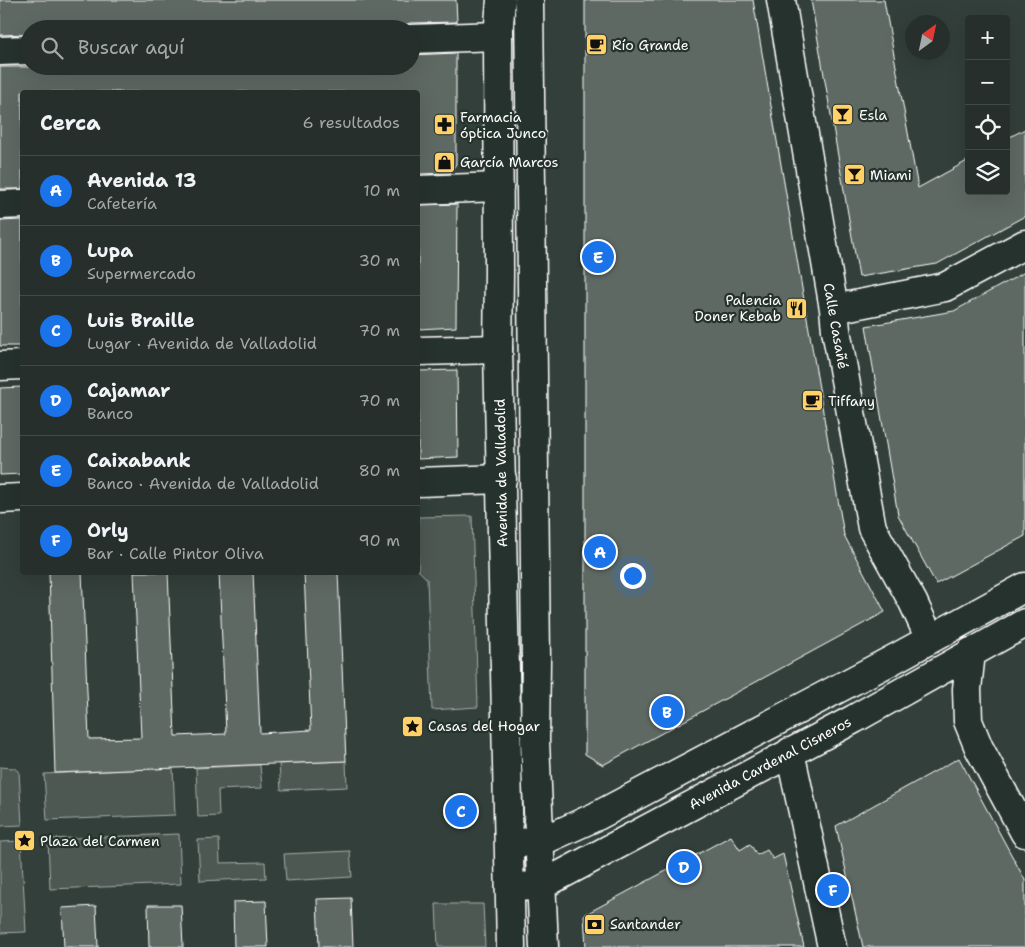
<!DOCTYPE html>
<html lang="es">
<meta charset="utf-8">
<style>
:root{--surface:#262f2c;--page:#2e3734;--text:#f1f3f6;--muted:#a4a9a9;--line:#424a48;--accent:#1a73e8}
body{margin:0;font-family:"Shantell Sans",sans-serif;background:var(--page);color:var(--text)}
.controls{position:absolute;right:15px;top:15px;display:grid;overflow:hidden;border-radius:5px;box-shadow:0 5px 20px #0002}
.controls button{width:45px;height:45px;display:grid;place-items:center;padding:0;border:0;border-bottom:1px solid var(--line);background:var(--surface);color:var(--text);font:25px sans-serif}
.compass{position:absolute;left:905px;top:15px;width:45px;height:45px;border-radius:50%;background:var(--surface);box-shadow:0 5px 20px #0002;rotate:33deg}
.you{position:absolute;left:632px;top:575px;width:18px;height:18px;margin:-12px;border:4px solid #fff;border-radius:50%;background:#1a73e8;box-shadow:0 0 0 8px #1a73e833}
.badge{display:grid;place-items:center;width:32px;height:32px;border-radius:50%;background:var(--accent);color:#fff;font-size:16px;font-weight:700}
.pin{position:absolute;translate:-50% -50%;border:2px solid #fff;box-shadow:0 1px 5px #0006}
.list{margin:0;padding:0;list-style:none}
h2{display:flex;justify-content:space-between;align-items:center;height:65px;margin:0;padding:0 20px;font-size:21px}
h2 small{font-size:16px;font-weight:400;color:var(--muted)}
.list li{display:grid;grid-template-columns:32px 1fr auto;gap:15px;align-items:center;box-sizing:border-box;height:70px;padding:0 20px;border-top:1px solid var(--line)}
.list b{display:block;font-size:19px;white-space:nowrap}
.list p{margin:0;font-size:16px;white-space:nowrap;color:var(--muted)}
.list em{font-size:16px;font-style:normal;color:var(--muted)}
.icon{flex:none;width:28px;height:28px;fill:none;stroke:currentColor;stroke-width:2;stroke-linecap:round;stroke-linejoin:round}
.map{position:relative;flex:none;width:1025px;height:947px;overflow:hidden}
.search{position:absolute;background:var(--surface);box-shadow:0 5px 20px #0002;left:20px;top:20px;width:400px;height:55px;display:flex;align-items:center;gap:12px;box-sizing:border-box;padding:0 18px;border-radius:28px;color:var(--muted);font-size:19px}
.panel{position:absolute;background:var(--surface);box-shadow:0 5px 20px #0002;left:20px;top:90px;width:400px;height:485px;border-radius:5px}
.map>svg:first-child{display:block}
.green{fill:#4d5853;stroke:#a6aca9}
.building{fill:#5f6964;stroke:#fff}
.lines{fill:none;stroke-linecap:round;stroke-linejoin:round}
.street-casing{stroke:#fff;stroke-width:31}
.secondary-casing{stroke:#fff;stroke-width:31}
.street{stroke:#26332d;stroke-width:28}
.secondary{stroke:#26332d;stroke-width:28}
.labels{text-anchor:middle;stroke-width:4.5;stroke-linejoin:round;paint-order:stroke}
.poi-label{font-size:14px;fill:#fff;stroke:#26332d;text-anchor:start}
.street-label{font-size:14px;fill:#fff;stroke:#26332d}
</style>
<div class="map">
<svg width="1025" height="947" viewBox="0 0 1025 947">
<rect width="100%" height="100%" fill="#333f3a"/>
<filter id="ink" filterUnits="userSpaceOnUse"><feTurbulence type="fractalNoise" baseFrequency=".02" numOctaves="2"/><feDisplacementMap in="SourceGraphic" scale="10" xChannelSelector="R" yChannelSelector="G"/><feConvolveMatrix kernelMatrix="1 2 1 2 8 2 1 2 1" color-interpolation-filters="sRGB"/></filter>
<g filter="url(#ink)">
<!-- green -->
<path class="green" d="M472 516 478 707 432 710 427 579 418 570V517Z
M346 761 347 787 281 790 279 764Z
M260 765 262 788 218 790 219 816 198 817 196 768Z
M0 767 14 768 19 772 22 825 0 826Z
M173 768 175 815 47 820 44 774Z
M179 834 181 884 50 889 48 839Z
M219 839 220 863 265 862 266 878 200 881 198 840Z
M21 841 26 932 0 933V842Z
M350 851 352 877 286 881 284 854Z
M436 904H483L485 947H438Z"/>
<!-- building -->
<path class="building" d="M0 0H456L457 22 410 23 403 26 400 29H29V34L0 35Z
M585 0H753L844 535 885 612 603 765 585 754Z
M811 0H884L918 188 969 160V191H1006V139L1025 129V216L937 264 859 277Z
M456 53V164L450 173 418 174V92H22V189H0V67L411 66V55Z
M457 204 456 327 418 329V205Z
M22 220V346H0V221Z
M1025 272V536L936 584 898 515 866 326 954 311Z
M457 370 458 457 418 459V371Z
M22 387V474L0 475V388Z
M49 572H82L89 739 141 738 134 572H168L175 736 226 734 219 572H253L260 733 311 730 304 572H338L346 761 55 773Z
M959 758 1025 880V947H863L836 826Z
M731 836 740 850 750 844 757 855 767 850 773 859 783 854 804 947H586L584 915Z
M351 898 353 947H319L317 899Z
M266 901 268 947H234L233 902Z
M148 905H181L183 947H149Z
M96 906 98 947H64L62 908Z"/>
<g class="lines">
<defs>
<path id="street" d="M781 0 834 309 836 330 872 528 913 602 930 639
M411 39 498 36
M0 51 29 50
M418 190 499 187
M0 205 22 204
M834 309 945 287 1025 244
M418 351 498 349
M0 366 22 365
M418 482 502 479
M0 499 22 498
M971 652 967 689 968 721 979 748 1025 833
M790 752 832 947
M510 843 540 842 597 816 894 659 1025 587
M510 887 540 886 854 719 1025 623"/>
<path id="secondary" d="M501 0 498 36 499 273 498 349 511 947
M529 0 536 660 535 741 544 947"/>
</defs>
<!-- street casing -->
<use href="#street" class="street-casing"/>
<!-- secondary casing -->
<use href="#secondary" class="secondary-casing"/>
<!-- street -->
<use href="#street" class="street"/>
<!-- secondary -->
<use href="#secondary" class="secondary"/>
</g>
</g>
<!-- icons -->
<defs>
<symbol id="cafe-square" viewBox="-11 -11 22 22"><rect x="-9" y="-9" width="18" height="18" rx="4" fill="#ffd166" stroke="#26332d"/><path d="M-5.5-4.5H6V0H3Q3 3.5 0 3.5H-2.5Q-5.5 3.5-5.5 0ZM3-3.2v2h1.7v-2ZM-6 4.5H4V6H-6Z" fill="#111"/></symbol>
<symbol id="bar-square" viewBox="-11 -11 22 22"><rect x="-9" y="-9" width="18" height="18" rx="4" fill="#ffd166" stroke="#26332d"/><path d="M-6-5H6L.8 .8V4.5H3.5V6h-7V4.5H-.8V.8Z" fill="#111"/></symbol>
<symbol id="pharmacy-square" viewBox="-11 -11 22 22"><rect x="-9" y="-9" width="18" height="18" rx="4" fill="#ffd166" stroke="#26332d"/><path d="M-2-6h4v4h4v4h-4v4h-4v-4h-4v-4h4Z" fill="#111"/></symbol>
<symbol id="shop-square" viewBox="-11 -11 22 22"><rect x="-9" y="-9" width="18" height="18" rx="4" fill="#ffd166" stroke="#26332d"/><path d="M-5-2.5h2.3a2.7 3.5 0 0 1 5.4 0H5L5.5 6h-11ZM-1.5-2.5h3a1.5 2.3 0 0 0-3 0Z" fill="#111"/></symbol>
<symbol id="restaurant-square" viewBox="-11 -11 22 22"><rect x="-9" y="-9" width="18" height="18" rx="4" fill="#ffd166" stroke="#26332d"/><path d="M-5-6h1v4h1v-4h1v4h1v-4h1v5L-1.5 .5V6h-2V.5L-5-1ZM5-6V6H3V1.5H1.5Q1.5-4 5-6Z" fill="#111"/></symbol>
<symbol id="sight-square" viewBox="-11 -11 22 22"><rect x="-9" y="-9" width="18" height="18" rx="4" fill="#ffd166" stroke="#26332d"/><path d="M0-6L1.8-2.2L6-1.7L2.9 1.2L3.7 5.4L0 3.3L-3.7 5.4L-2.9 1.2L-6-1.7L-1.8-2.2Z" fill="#111"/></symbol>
<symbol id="bank-square" viewBox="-11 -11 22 22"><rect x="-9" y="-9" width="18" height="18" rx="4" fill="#ffd166" stroke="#26332d"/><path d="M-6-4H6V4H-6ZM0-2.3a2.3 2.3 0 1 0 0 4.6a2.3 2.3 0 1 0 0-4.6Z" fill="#111"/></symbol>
</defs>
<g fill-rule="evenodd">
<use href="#cafe-square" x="584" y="32" width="25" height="25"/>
<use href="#bar-square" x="830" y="102" width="25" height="25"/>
<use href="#pharmacy-square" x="432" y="112" width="25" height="25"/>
<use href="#shop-square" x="432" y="150" width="25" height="25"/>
<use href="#bar-square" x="842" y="162" width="25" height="25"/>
<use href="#restaurant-square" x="784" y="296" width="25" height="25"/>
<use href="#cafe-square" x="800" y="388" width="25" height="25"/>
<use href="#sight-square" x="400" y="714" width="25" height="25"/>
<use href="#sight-square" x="12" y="828" width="25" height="25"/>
<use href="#bank-square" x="582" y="912" width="25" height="25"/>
</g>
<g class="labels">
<!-- poi labels -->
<g class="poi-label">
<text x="612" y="50">Río Grande</text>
<text x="859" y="120">Esla</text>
<text x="460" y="122">Farmacia<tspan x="460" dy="16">óptica Junco</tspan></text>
<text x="460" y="167">García Marcos</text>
<text x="870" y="180">Miami</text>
<text x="781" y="305" text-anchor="end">Palencia<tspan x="781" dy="16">Doner Kebab</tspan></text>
<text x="828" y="406">Tiffany</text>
<text x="428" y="731">Casas del Hogar</text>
<text x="40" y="846">Plaza del Carmen</text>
<text x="610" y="929">Santander</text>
</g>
<!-- street labels -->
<g class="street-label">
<text transform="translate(836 326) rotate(80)" y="5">Calle Casañé</text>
<text transform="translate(501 473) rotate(-91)" y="5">Avenida de Valladolid</text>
<text transform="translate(770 763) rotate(-28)" y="5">Avenida Cardenal Cisneros</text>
</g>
</g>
</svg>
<div class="controls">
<button>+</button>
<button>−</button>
<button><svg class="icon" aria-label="locate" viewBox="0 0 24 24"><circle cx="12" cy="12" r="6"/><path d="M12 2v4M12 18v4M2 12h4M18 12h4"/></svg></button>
<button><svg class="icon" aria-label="layers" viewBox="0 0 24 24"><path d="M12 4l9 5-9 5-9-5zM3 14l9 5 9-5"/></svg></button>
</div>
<svg class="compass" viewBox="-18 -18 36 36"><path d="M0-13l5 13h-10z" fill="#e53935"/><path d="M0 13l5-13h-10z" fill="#a4a9a9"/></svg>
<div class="you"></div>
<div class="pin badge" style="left:600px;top:552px">A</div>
<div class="pin badge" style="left:667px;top:712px">B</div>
<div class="pin badge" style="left:461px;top:811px">C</div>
<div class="pin badge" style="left:684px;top:867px">D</div>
<div class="pin badge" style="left:598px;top:257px">E</div>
<div class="pin badge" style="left:833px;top:890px">F</div>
<div class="search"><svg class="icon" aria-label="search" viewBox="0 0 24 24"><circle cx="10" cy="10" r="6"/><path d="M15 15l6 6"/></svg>Buscar aquí</div>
<section class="panel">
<h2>Cerca<small>6 resultados</small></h2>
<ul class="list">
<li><span class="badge">A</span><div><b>Avenida 13</b><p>Cafetería</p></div><em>10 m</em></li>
<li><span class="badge">B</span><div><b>Lupa</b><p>Supermercado</p></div><em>30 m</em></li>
<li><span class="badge">C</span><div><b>Luis Braille</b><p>Lugar · Avenida de Valladolid</p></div><em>70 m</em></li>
<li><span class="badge">D</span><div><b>Cajamar</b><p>Banco</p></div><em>70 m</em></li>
<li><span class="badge">E</span><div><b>Caixabank</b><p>Banco · Avenida de Valladolid</p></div><em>80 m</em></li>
<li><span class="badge">F</span><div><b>Orly</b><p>Bar · Calle Pintor Oliva</p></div><em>90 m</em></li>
</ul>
</section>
</div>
